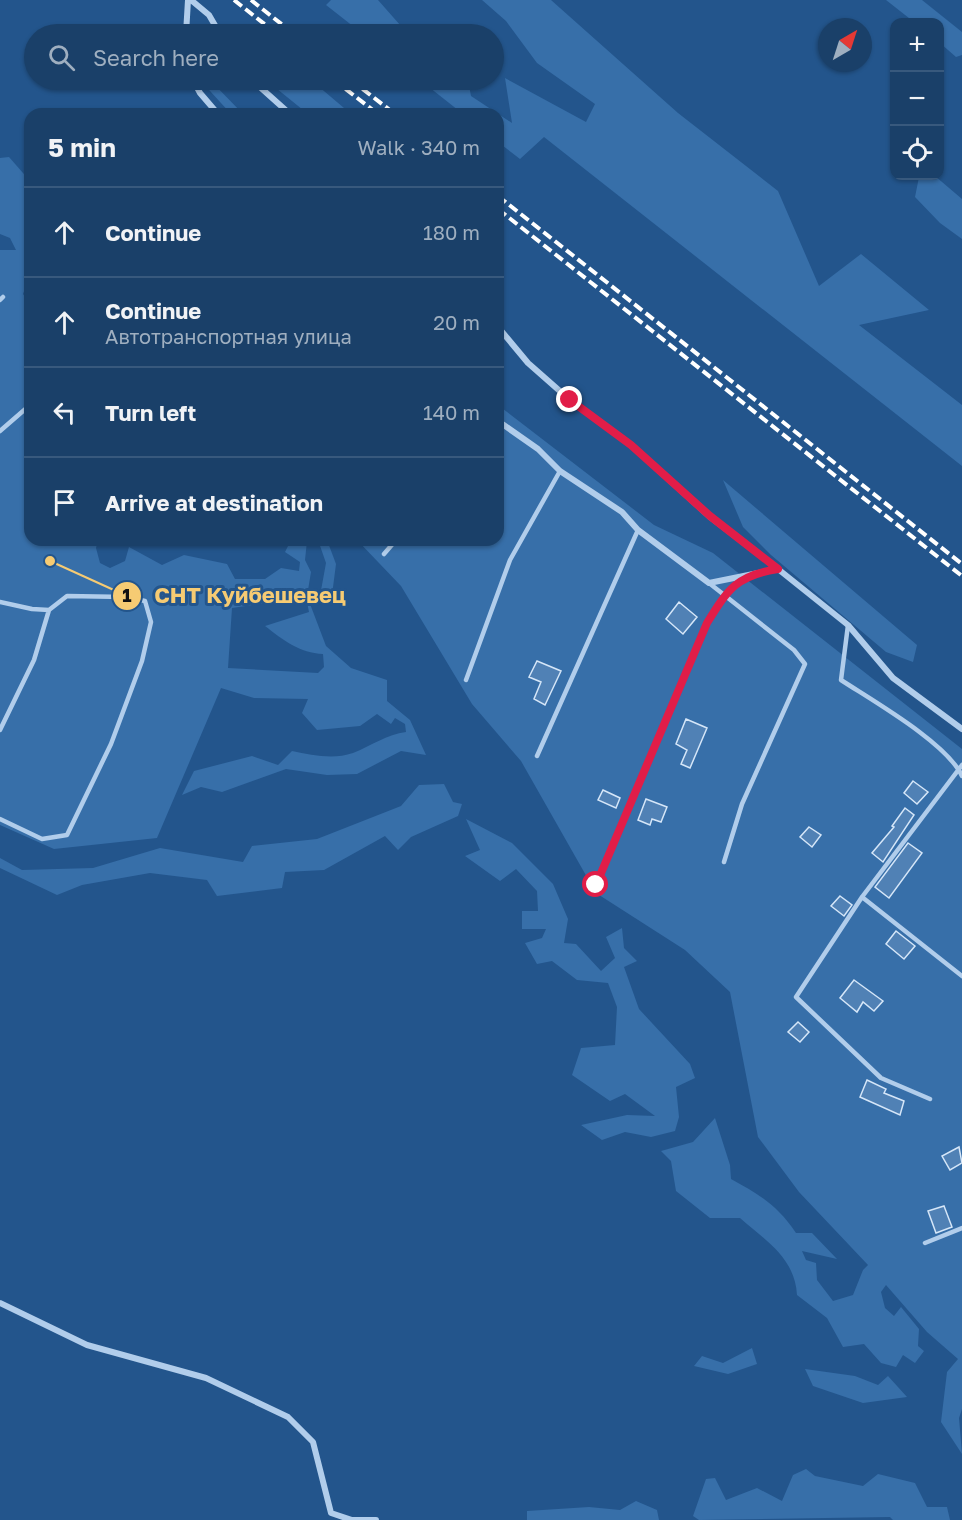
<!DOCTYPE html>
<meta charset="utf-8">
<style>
:root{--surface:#1a4069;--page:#23476f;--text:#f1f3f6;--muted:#9fafc0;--line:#38597d}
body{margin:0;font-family:"Golos Text",sans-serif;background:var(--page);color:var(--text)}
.controls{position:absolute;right:18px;top:18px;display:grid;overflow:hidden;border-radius:12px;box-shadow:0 2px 4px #0004}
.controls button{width:54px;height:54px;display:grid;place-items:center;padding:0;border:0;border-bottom:2px solid var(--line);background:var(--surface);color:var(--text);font:30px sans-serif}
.compass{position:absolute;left:818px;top:18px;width:54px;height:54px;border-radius:50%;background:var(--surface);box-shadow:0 2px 4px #0004;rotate:39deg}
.stop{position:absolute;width:18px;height:18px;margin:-14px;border:4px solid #e11d48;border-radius:50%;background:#fff}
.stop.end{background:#e11d48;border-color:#fff;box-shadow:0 2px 6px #0008}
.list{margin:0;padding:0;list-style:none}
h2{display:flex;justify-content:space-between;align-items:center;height:78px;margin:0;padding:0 24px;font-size:26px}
h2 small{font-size:20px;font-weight:400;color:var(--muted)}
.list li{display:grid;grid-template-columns:39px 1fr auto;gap:18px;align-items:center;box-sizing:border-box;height:90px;padding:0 24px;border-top:2px solid var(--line)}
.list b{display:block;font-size:22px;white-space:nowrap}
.list p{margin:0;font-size:20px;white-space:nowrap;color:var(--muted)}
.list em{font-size:20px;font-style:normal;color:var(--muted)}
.icon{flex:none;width:33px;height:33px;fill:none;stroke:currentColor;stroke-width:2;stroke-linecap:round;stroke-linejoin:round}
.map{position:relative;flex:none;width:962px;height:1520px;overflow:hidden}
.search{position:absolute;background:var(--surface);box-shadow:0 2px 4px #0004;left:24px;top:24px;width:480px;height:66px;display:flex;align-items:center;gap:15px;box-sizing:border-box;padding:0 21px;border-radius:33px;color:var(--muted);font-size:22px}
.panel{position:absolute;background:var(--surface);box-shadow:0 2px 4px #0004;left:24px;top:108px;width:480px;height:438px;border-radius:18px}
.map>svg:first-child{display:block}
.green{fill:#376fa9;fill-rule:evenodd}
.building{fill:#5081b5;stroke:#d5e6f8;stroke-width:1.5}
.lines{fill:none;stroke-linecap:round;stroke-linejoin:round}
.lane{stroke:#b1cdeb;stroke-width:4.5}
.street{stroke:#b1cdeb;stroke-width:6}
.rail{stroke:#fff;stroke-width:4;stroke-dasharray:10 4.5;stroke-linecap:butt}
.route{stroke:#e11d48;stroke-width:8}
.leader{fill:none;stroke:#f6cb73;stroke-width:2}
.callout-dot{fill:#f6cb73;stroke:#23558c;stroke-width:2}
.mark-label{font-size:18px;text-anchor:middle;font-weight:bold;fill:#111}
.callout-label{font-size:22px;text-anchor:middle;font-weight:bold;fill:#f6cb73;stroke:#23558c;stroke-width:6;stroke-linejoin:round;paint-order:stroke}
</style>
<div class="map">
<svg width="962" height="1520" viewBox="0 0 962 1520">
<rect width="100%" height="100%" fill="#23558c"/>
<!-- green -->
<path class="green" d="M331 0H378L408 34H363L326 5Z
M482 0H551L678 113 778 191 819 286 861 254 929 310 859 325 962 405V466L544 137 520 159 498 142V114H463L420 80H468L471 96 512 123 505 78 586 122 595 104 537 63 506 21Z
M886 0H922L962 32V55L956 57 940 43V22H914Z
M200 80H210L243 114H231Z
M266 80H311L344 108 343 114H308Z
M9 157 30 181V284L27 283 23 294 30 304 28 315 30 318V540H98L96 548 100 563 110 568 125 561 129 547 162 565 184 555 227 564 235 579H265L281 568 299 571 300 562 285 552 291 540H311L307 541 305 560 311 572 307 596 326 646 351 668 387 680V701L410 720 426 755 401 751 357 774 327 775 286 769 222 792 201 787 182 795 194 771 252 756 278 765 292 751C312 755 333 760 353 753 371 746 387 734 406 732L405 724 395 718 391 724 377 714 360 726 317 730 302 713 308 699 254 698 221 688 157 838 54 849 0 825V250H16L10 238 0 234V158ZM280 601 307 602 309 612 265 626C283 640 300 653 323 654L324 667 318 673 228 668 232 608Z
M935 176 962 199V239L940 223 915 197 919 177Z
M498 405 654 525 713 553 962 749V1409L959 1418 962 1454 941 1422 947 1372 958 1359 927 1332 886 1285 881 1292 885 1308 894 1316 901 1307 919 1329 918 1346 924 1351 915 1363 903 1355 896 1367 881 1363 864 1344 843 1347 827 1318 797 1295C795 1258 766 1241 740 1218H710L676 1191 671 1161 661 1151 693 1142 715 1118 730 1165 731 1179C760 1195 777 1205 796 1233H812L837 1259 802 1251 806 1260 816 1263 817 1280 833 1301 853 1295 863 1270 868 1265 799 1192 758 1137 730 992 685 950 596 893 521 761 472 704 401 586 357 540H498Z
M723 480 917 645 913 662 886 652 771 555 743 527Z
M318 540H327L336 564 332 595 320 596 326 563Z
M444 784 453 802 462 804 458 816 411 837 398 850 385 836 324 870 285 872 282 888 217 896 207 880 150 873 82 885 57 895 0 868V858L22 870 93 868 160 848 243 862 252 846 317 839 401 806 419 785Z
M466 819 512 843 553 884 568 919 564 943 576 944 601 971 615 958 606 937 622 928 624 948 637 961 624 967 639 1009 690 1064 695 1078 676 1087 679 1117 675 1131 651 1137 625 1132 602 1140 581 1125 627 1115 655 1116 625 1094 610 1101 572 1075 581 1048 615 1045 617 1007 608 983 577 980 552 961 537 964 525 943 542 938 546 929H522V911H538L537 891 516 869 500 881 465 856 480 850Z
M752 1348 757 1364 728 1374 694 1366 702 1356 723 1363Z
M805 1369 855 1376 878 1385 888 1376 907 1397 863 1403 813 1386Z
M806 1469 815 1476 863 1486 878 1474 915 1483 927 1507H947L950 1520H893L890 1517 699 1520 693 1516 706 1479 715 1478 726 1500 757 1488 782 1501 793 1475Z
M636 1501 657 1510 659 1520H527V1511L589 1507 620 1510Z"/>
<!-- building -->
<path class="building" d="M679 602 697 617 683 634 666 619Z
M537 661 561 671 545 705 534 699 541 682 529 677Z
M686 719 707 728 690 768 681 764 687 750 676 744Z
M913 781 928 792 917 804 904 793Z
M603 790 620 798 616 808 598 800Z
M646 799 667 807 661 822 652 819 650 825 638 820Z
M905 808 914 815 883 862 872 853 894 827 892 826Z
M809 827 821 835 812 847 800 837Z
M908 843 922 853 889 898 875 887Z
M840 896 852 905 844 916 831 906Z
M896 931 915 946 904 959 886 944Z
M854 980 883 1001 874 1011 863 1002 857 1012 840 998Z
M798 1022 809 1032 800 1042 788 1032Z
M867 1080 886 1089 884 1093 904 1101 900 1115 860 1097Z
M959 1147 962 1163 950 1170 942 1156Z
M944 1206 952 1227 936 1233 928 1211Z"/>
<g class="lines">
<!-- lane -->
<path class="lane" d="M0 300 3 297
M0 431 30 405
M384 554 396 540
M709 583 794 650 805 664 742 804 724 862
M0 602 32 609 49 610 67 596 126 597 145 601 151 622 142 661 111 744 67 835 42 839 0 819
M848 625 841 680C873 701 947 743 962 776
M466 680 510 560 560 471
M0 730 34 660 49 610
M537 756 638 530
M596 885 707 623 725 594 742 578
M862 897 962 976
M930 1099 881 1078 796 997 862 897 962 765
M925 1243 962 1228"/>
<!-- street -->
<path class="street" d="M191 0 209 15 220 34
M186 34 188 0
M193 80 200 93 218 114
M252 80 290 114
M498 327 528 363 570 400 631 445 709 516 778 569
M498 421 538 449 560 471 622 512 638 530 709 583 778 569 848 625 893 678 962 729
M0 1303 87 1345 206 1378 288 1417 313 1442 331 1513 352 1520H376"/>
<!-- rail -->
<path class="rail" d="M234 0 277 34
M251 0 294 34
M334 80 378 114
M351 80 395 114
M498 196 962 564
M498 209 962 576"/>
</g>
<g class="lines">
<!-- route -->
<path class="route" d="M570 400 631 445 710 516 778 569C737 575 728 589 707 623L596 885"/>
</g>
<!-- callouts -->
<path class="leader" d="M50 561L127 596"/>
<g class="callout-dot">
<circle cx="50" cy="561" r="6"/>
<circle cx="127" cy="596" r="15"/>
</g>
<g class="mark-label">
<text x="127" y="602">1</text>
</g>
<g class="callout-label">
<text x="250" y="603">СНТ Куйбешевец</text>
</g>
</svg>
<div class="controls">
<button>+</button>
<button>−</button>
<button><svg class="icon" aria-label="locate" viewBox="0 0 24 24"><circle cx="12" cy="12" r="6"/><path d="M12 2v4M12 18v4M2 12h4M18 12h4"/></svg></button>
</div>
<svg class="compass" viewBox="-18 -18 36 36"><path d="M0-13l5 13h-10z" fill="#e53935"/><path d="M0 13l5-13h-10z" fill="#9fafc0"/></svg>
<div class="stop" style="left:596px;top:885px"></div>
<div class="stop end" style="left:570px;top:400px"></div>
<div class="search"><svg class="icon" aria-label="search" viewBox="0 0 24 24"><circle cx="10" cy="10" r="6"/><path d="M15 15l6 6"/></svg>Search here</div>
<section class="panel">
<h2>5 min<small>Walk · 340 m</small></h2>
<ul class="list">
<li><svg class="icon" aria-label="ahead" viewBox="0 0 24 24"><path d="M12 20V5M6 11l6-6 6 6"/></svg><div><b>Continue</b></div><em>180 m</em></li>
<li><svg class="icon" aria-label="ahead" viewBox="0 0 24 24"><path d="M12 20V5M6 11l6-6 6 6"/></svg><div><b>Continue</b><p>Автотранспортная улица</p></div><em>20 m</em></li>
<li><svg class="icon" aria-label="left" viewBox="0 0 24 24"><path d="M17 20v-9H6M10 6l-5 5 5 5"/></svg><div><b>Turn left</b></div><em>140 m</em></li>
<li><svg class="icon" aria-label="arrive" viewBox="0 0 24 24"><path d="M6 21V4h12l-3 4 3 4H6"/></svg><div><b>Arrive at destination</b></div></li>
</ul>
</section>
</div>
